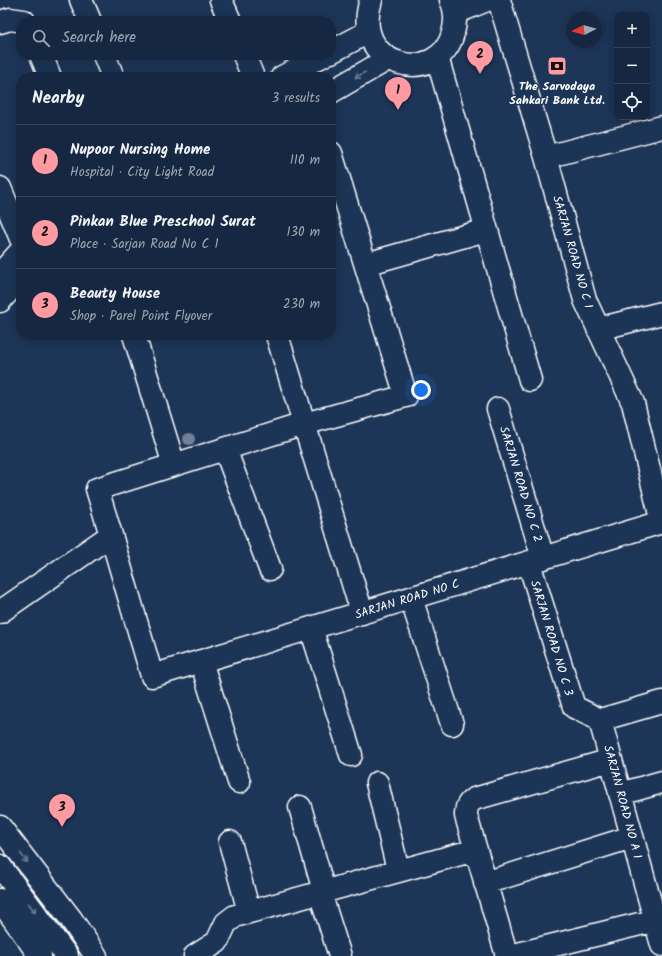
<!DOCTYPE html>
<meta charset="utf-8">
<style>
:root{--surface:#162841;--page:#1f3048;--text:#f1f3f6;--muted:#9ea6b1;--line:#35445a;--accent:#ff9aa2}
body{margin:0;font-family:Kalam,sans-serif;background:var(--page);color:var(--text)}
.controls{position:absolute;right:12px;top:12px;display:grid;overflow:hidden;border-radius:8px;box-shadow:0 2px 10px #0003}
.controls button{width:36px;height:36px;display:grid;place-items:center;padding:0;border:0;border-bottom:1px solid var(--line);background:var(--surface);color:var(--text);font:20px sans-serif}
.compass{position:absolute;left:566px;top:12px;width:36px;height:36px;border-radius:50%;background:var(--surface);box-shadow:0 2px 10px #0003;rotate:265deg}
.you{position:absolute;left:421px;top:390px;width:14px;height:14px;margin:-10px;border:3px solid #fff;border-radius:50%;background:#1a73e8;box-shadow:0 0 0 6px #1a73e833}
.badge{display:grid;place-items:center;width:26px;height:26px;border-radius:50%;background:var(--accent);color:#111;font-size:13px;font-weight:700}
.pin{position:absolute;translate:-50% -33px;filter:drop-shadow(0 1px 2px #0008)}
.pin::after{content:'';position:absolute;top:21px;width:14px;height:12px;background:inherit;clip-path:polygon(0 0,100% 0,50% 100%)}
.list{margin:0;padding:0;list-style:none}
h2{display:flex;justify-content:space-between;align-items:center;height:52px;margin:0;padding:0 16px;font-size:17px}
h2 small{font-size:13px;font-weight:400;color:var(--muted)}
.list li{display:grid;grid-template-columns:26px 1fr auto;gap:12px;align-items:center;box-sizing:border-box;height:72px;padding:0 16px;border-top:1px solid var(--line)}
.list b{display:block;font-size:15px;white-space:nowrap}
.list p{margin:0;font-size:13px;white-space:nowrap;color:var(--muted)}
.list em{font-size:13px;font-style:normal;color:var(--muted)}
.icon{flex:none;width:22px;height:22px;fill:none;stroke:currentColor;stroke-width:2;stroke-linecap:round;stroke-linejoin:round}
.map{position:relative;flex:none;width:662px;height:956px;overflow:hidden}
.search{position:absolute;background:var(--surface);box-shadow:0 2px 10px #0003;left:16px;top:16px;width:320px;height:44px;display:flex;align-items:center;gap:10px;box-sizing:border-box;padding:0 14px;border-radius:16px;color:var(--muted);font-size:15px}
.panel{position:absolute;background:var(--surface);box-shadow:0 2px 10px #0003;left:16px;top:72px;width:320px;height:268px;border-radius:16px}
.map>svg:first-child{display:block}
.lines{fill:none;stroke-linecap:round;stroke-linejoin:round}
.minor-casing{stroke:#fff;stroke-width:25}
.major-casing{stroke:#fff;stroke-width:25}
.minor{stroke:#1d3557;stroke-width:22}
.major{stroke:#1d3557;stroke-width:22}
.tree{fill:#738196}
.oneway{stroke:#6c7c92}
.labels{text-anchor:middle;stroke-width:3;stroke-linejoin:round;paint-order:stroke}
.poi-label{font-size:12px;font-weight:bold;fill:#fff;stroke:#1d3557}
.street-label{font-size:12px;fill:#fff;stroke:#1d3557}
</style>
<div class="map">
<svg width="662" height="956" viewBox="0 0 662 956">
<rect width="100%" height="100%" fill="#1d3557"/>
<filter id="ink" filterUnits="userSpaceOnUse"><feTurbulence type="fractalNoise" baseFrequency=".025" numOctaves="2"/><feDisplacementMap in="SourceGraphic" scale="8" xChannelSelector="R" yChannelSelector="G"/><feConvolveMatrix kernelMatrix="1 2 1 2 8 2 1 2 1" color-interpolation-filters="sRGB"/></filter>
<g filter="url(#ink)">
<g class="lines">
<defs>
<path id="minor" d="M81 0 90 21
M221 0 230 21
M499 0 546 157 585 300 633 403 662 523
M0 22 10 19 24 21
M41 55 50 77
M104 55 113 77
M244 55 253 77
M437 57 530 380
M546 157 662 127
M0 188 21 239
M366 264 486 230
M598 329 662 313
M134 335 174 465
M277 335 362 613
M498 409 543 558
M225 449 270 569
M111 535 97 489 304 424 406 396 331 153
M529 563 574 707 600 720
M411 598 452 724
M0 612 111 535 152 676 662 522
M311 628 351 755
M201 661 239 782
M662 702 600 720 662 945
M377 783 398 870
M620 794 662 782
M300 807 324 891
M230 842 249 912
M485 883 632 837
M320 893 340 956
M195 956 217 942 226 923 235 916 475 850
M507 956 466 816C466 808 467 804 474 799L611 760
M510 956 656 920"/>
<path id="major" d="M371 0C349 68 439 88 453 33 456 22 456 10 451 0
M455 13 487 0
M331 52 368 32
M282 77 324 55
M331 92 388 59
M0 274 21 251
M0 301 21 277
M0 827 71 919 96 956
M0 866 67 956
M0 900 40 956"/>
</defs>
<!-- minor casing -->
<use href="#minor" class="minor-casing"/>
<!-- major casing -->
<use href="#major" class="major-casing"/>
<!-- minor -->
<use href="#minor" class="minor"/>
<!-- major -->
<use href="#major" class="major"/>
</g>
<!-- trees -->
<circle class="tree" cx="189" cy="439" r="6"/>
<!-- one-way arrows -->
<defs><path id="oneway-shaft" d="M-6 0H5M1.5-3L5.5 0L1.5 3" fill="none" stroke-width="1.6" stroke-linecap="round" stroke-linejoin="round"/></defs>
<g class="oneway">
<use href="#oneway-shaft" transform="translate(360 75) rotate(150)"/>
<use href="#oneway-shaft" transform="translate(24 858) rotate(52)"/>
<use href="#oneway-shaft" transform="translate(32 908) rotate(53)"/>
</g>
</g>
<!-- icons -->
<defs>
<symbol id="bank-square" viewBox="-11 -11 22 22"><rect x="-9" y="-9" width="18" height="18" rx="4" fill="#ff9aa2" stroke="#1d3557"/><path d="M-6-4H6V4H-6ZM0-2.3a2.3 2.3 0 1 0 0 4.6a2.3 2.3 0 1 0 0-4.6Z" fill="#111"/></symbol>
</defs>
<g fill-rule="evenodd">
<use href="#bank-square" x="546" y="55" width="22" height="22"/>
</g>
<g class="labels">
<!-- poi labels -->
<g class="poi-label">
<text x="557" y="90">The Sarvodaya<tspan x="557" dy="14">Sahkari Bank Ltd.</tspan></text>
</g>
<!-- street labels -->
<g class="street-label">
<text transform="translate(573 252) rotate(74)" y="4">SARJAN ROAD NO C 1</text>
<text transform="translate(521 484) rotate(73)" y="4">SARJAN ROAD NO C 2</text>
<text transform="translate(407 599) rotate(-17)" y="4">SARJAN ROAD NO C</text>
<text transform="translate(552 638) rotate(73)" y="4">SARJAN ROAD NO C 3</text>
<text transform="translate(623 802) rotate(75)" y="4">SARJAN ROAD NO A 1</text>
</g>
</g>
</svg>
<div class="controls">
<button>+</button>
<button>−</button>
<button><svg class="icon" aria-label="locate" viewBox="0 0 24 24"><circle cx="12" cy="12" r="6"/><path d="M12 2v4M12 18v4M2 12h4M18 12h4"/></svg></button>
</div>
<svg class="compass" viewBox="-18 -18 36 36"><path d="M0-13l5 13h-10z" fill="#e53935"/><path d="M0 13l5-13h-10z" fill="#9ea6b1"/></svg>
<div class="you"></div>
<div class="pin badge" style="left:398px;top:110px">1</div>
<div class="pin badge" style="left:480px;top:74px">2</div>
<div class="pin badge" style="left:62px;top:827px">3</div>
<div class="search"><svg class="icon" aria-label="search" viewBox="0 0 24 24"><circle cx="10" cy="10" r="6"/><path d="M15 15l6 6"/></svg>Search here</div>
<section class="panel">
<h2>Nearby<small>3 results</small></h2>
<ul class="list">
<li><span class="badge">1</span><div><b>Nupoor Nursing Home</b><p>Hospital · City Light Road</p></div><em>110 m</em></li>
<li><span class="badge">2</span><div><b>Pinkan Blue Preschool Surat</b><p>Place · Sarjan Road No C 1</p></div><em>130 m</em></li>
<li><span class="badge">3</span><div><b>Beauty House</b><p>Shop · Parel Point Flyover</p></div><em>230 m</em></li>
</ul>
</section>
</div>
